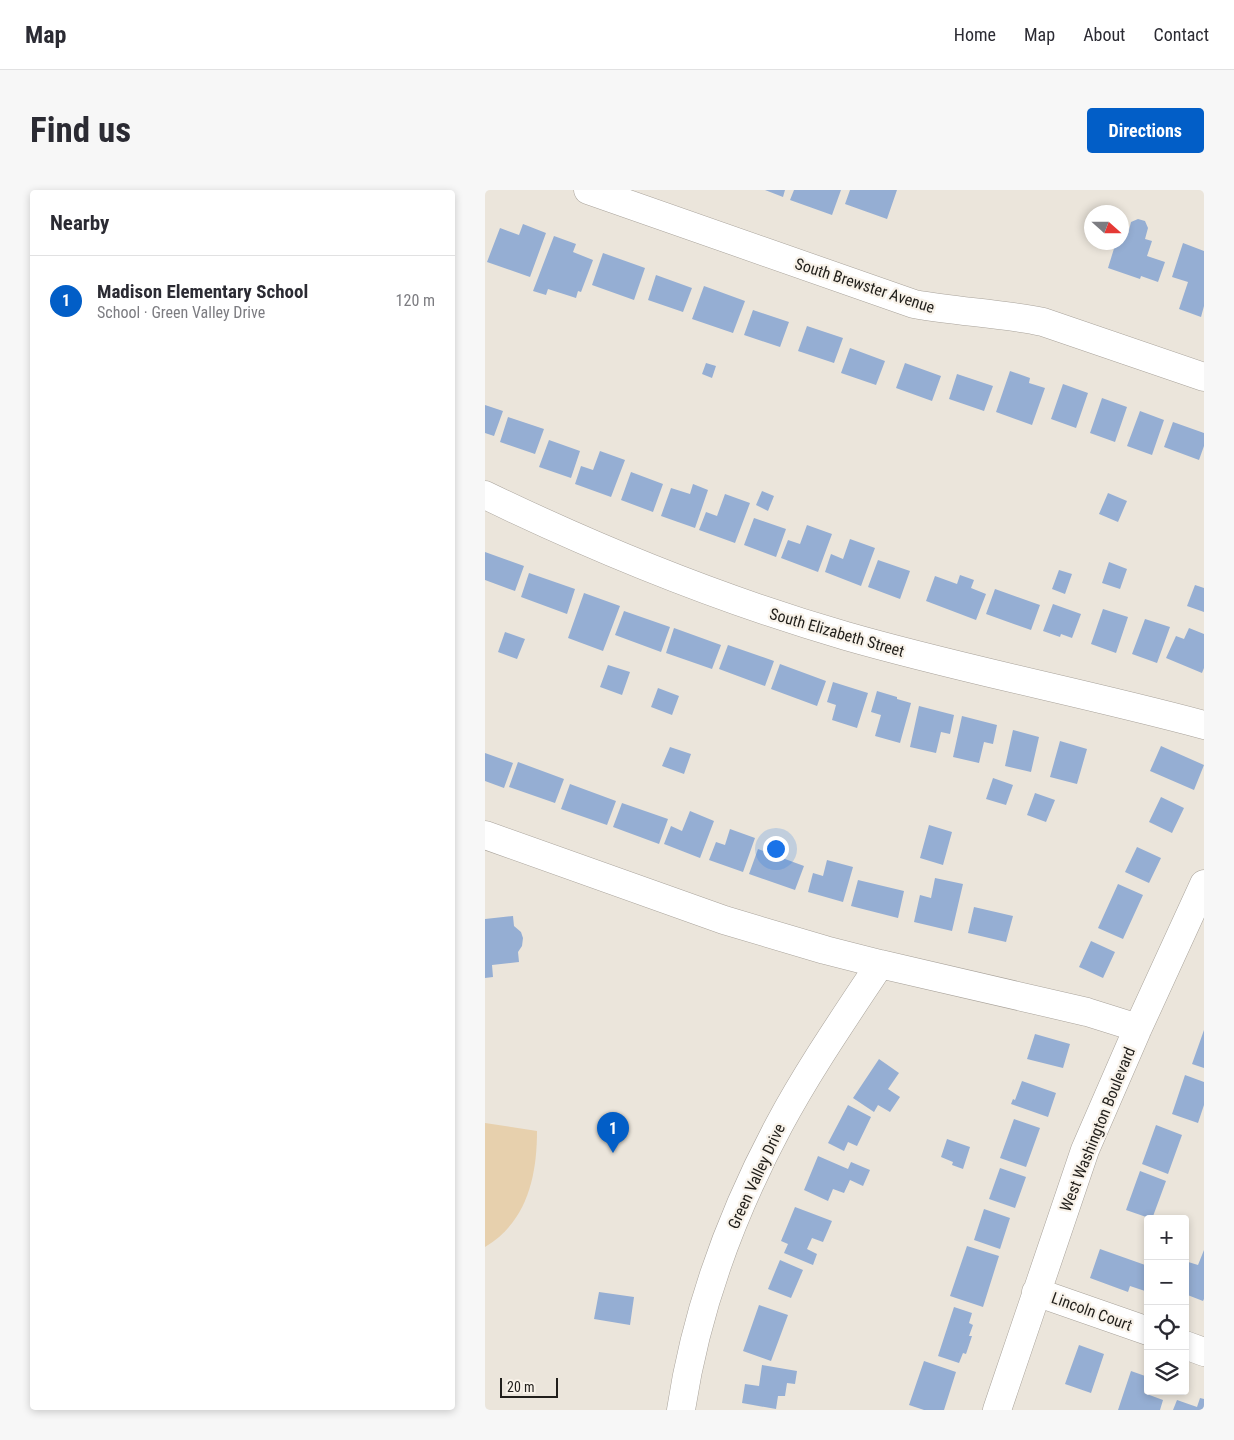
<!DOCTYPE html>
<meta charset="utf-8">
<style>
:root{--surface:#fff;--page:#f7f7f7;--text:#2b2b33;--muted:#7c7c81;--line:#e1e1e2;--accent:#025ec7}
body{margin:0;font-family:"Roboto Condensed",sans-serif;background:var(--page);color:var(--text)}
.controls{position:absolute;right:15px;bottom:15px;display:grid;overflow:hidden;border-radius:5px;box-shadow:0 2px 8px #0003}
.controls button{width:45px;height:45px;display:grid;place-items:center;padding:0;border:0;border-bottom:1px solid var(--line);background:var(--surface);color:var(--text);font:25px sans-serif}
.compass{position:absolute;left:599px;top:15px;width:45px;height:45px;border-radius:50%;background:var(--surface);box-shadow:0 2px 8px #0003;rotate:111deg}
.scale{position:absolute;left:15px;bottom:12px;width:58px;box-sizing:border-box;padding-left:5px;border:2px solid #211f1b;border-top:0;font-size:14px;line-height:18px;white-space:nowrap;color:#211f1b;-webkit-text-stroke:4px #f8f2e9;paint-order:stroke}
.you{position:absolute;left:290px;top:658px;width:18px;height:18px;margin:-12px;border:4px solid #fff;border-radius:50%;background:#1a73e8;box-shadow:0 0 0 8px #1a73e833}
.badge{display:grid;place-items:center;width:32px;height:32px;border-radius:50%;background:var(--accent);color:#fff;font-size:16px;font-weight:700}
.pin{position:absolute;translate:-50% -41px;filter:drop-shadow(0 1px 2px #0008)}
.pin::after{content:'';position:absolute;top:26px;width:18px;height:15px;background:inherit;clip-path:polygon(0 0,100% 0,50% 100%)}
.list{margin:0;padding:0;list-style:none}
h2{display:flex;justify-content:space-between;align-items:center;height:65px;margin:0;padding:0 20px;font-size:21px}
h2 small{font-size:16px;font-weight:400;color:var(--muted)}
.list li{display:grid;grid-template-columns:32px 1fr auto;gap:15px;align-items:center;box-sizing:border-box;height:90px;padding:0 20px;border-top:1px solid var(--line)}
.list b{display:block;font-size:19px;white-space:nowrap}
.list p{margin:0;font-size:16px;white-space:nowrap;color:var(--muted)}
.list em{font-size:16px;font-style:normal;color:var(--muted)}
.icon{flex:none;width:28px;height:28px;fill:none;stroke:currentColor;stroke-width:2;stroke-linecap:round;stroke-linejoin:round}
.map{position:relative;flex:none;width:719px;height:1220px;overflow:hidden;border-radius:5px}
header{display:flex;align-items:center;gap:30px;box-sizing:border-box;height:70px;padding:0 25px;background:var(--surface);border-bottom:1px solid var(--line)}
header strong{font-size:24px}
nav{display:flex;gap:28px;margin-inline-start:auto;font-size:18px}
.intro{display:flex;align-items:center;justify-content:space-between;box-sizing:border-box;height:120px;padding:0 30px}
h1{margin:0;font-size:35px}
.button{padding:12px 22px;border-radius:5px;background:var(--accent);color:#fff;font-size:18px;font-weight:700}
main{display:flex;gap:30px;padding:0 30px}
aside{flex:1;background:var(--surface);border-radius:5px;box-shadow:0 2px 8px #0003}
.map>svg:first-child{display:block}
.green{fill:#e7d0ad}
.building{fill:#95aed3}
.lines{fill:none;stroke-linecap:round;stroke-linejoin:round}
.minor-casing{stroke:#a9a39b;stroke-width:29}
.minor{stroke:#fff;stroke-width:28}
.labels{text-anchor:middle;stroke-width:4.5;stroke-linejoin:round;paint-order:stroke}
.street-label{font-size:16px;fill:#211f1b;stroke:#f8f2e9}
</style>
<header>
<strong>Map</strong>
<nav><a>Home</a><a>Map</a><a>About</a><a>Contact</a></nav>
</header>
<div class="intro"><h1>Find us</h1><a class="button">Directions</a></div>
<main>
<aside>
<h2>Nearby<small></small></h2>
<ul class="list">
<li><span class="badge">1</span><div><b>Madison Elementary School</b><p>School · Green Valley Drive</p></div><em>120 m</em></li>
</ul>
</aside>
<div class="map">
<svg width="719" height="1220" viewBox="0 0 719 1220">
<rect width="100%" height="100%" fill="#ebe5db"/>
<!-- green -->
<path class="green" d="M0 933 52 941C52 986 42 1032 0 1057Z"/>
<!-- building -->
<path class="building" d="M280 0H300L298 7Z
M309 0H356L347 25 305 10Z
M365 0H412L402 29 360 14Z
M653 29 660 31 663 38 660 49 667 51 662 66 680 72 673 92 656 86 655 89 623 78 631 52H636V42L643 44 646 32Z
M38 34 61 43 45 87 2 72 15 38 34 45Z
M69 46 91 54 88 62 108 70 96 102 93 101 91 108 63 99 61 105 48 101Z
M698 53 719 61V116L716 127 694 119 703 92 687 87Z
M118 63 160 78 149 110 107 95Z
M171 85 207 98 198 122 163 110Z
M219 96 260 111 248 143 207 129Z
M268 120 304 132 295 157 259 145Z
M322 136 358 148 349 173 313 161Z
M365 158 400 171 391 195 356 183Z
M221 173 231 176 227 188 217 184Z
M420 173 456 186 447 211 411 198Z
M525 181 545 188 544 193 560 198 547 235 511 222Z
M472 184 508 196 499 221 464 209Z
M578 194 603 203 591 238 566 229Z
M617 208 642 217 630 252 605 243Z
M0 215 18 221 9 246 0 243Z
M655 221 679 230 667 265 642 256Z
M23 227 59 239 50 264 15 252Z
M688 232 719 243V256L714 270 679 257Z
M64 250 95 261 86 288 54 277Z
M115 261 140 270 126 307 90 294 96 276 108 280Z
M146 282 178 294 168 322 136 310Z
M208 294 223 300 210 338 176 326 186 298 205 304Z
M277 301 289 306 283 321 271 315Z
M623 303 642 311 633 332 614 324Z
M240 304 265 313 250 353 214 340 221 322 232 326Z
M269 328 301 339 291 367 259 355Z
M322 335 347 344 333 382 296 368 303 350 315 354Z
M365 349 390 358 376 396 340 382 346 364 358 369Z
M0 362 39 376 30 401 0 390Z
M393 370 425 381 415 409 383 397Z
M624 372 642 379 635 399 617 393Z
M574 380 587 384 580 404 567 399Z
M44 383 90 399 82 424 36 407Z
M475 385 489 390 486 398 501 404 491 430 441 411 450 386 472 394Z
M710 395 719 398V422L702 416Z
M510 399 555 415 546 440 501 424Z
M99 403 135 416 118 461 83 448Z
M568 414 596 424 587 448 576 444 575 447 558 441Z
M618 419 643 427 631 463 606 454Z
M139 421 185 437 176 462 130 445Z
M660 429 685 437 672 473 647 464Z
M189 438 236 455 227 479 181 463Z
M704 438 719 444V478L717 483 681 468 691 446 699 449Z
M20 442 40 449 32 469 13 462Z
M243 455 289 471 280 496 234 479Z
M295 474 341 491 332 516 286 499Z
M123 475 145 482 137 505 115 497Z
M348 492 383 503 372 538 347 530 351 515 342 512Z
M173 498 194 506 187 525 166 517Z
M392 501 412 507V509L426 513 415 553 390 546 396 525 386 522Z
M434 516 469 525 465 544 456 542 451 563 425 557Z
M477 526 512 535 508 554 499 552 494 573 468 567Z
M528 540 554 547 546 582 520 576Z
M575 551 602 559 592 594 565 587Z
M676 556 719 575 709 600 665 581Z
M185 557 206 564 199 584 177 576Z
M0 563 28 573 19 598 0 591Z
M33 572 79 589 70 613 24 597Z
M508 588 528 595 521 615 501 609Z
M85 594 131 611 122 635 76 619Z
M550 603 570 610 561 632 542 625Z
M676 607 699 618 687 643 664 632Z
M137 613 183 629 174 654 128 637Z
M205 621 229 631 215 668 179 654 186 636 197 641Z
M444 635 467 642 458 675 435 668Z
M245 639 270 648 258 682 224 670 231 652 240 655Z
M652 657 676 668 664 693 640 682Z
M273 659 319 676 310 700 264 684Z
M342 670 368 677 358 712 323 702 328 683 338 686Z
M450 688 478 694 467 741 429 732 435 705 446 708Z
M373 690 419 701 413 728 366 716Z
M633 694 658 705 638 749 613 738Z
M489 717 528 726 521 752 483 743Z
M28 726 29 736 36 742 38 748 37 756 33 762 34 772 7 775 8 787 0 788V729Z
M606 751 630 762 618 788 594 777Z
M719 840V878L707 874Z
M550 844 585 854 578 878 542 869Z
M394 869 414 883 403 899 415 907 405 922 393 915 389 922 368 908Z
M700 885 719 892V915L713 933 687 924Z
M537 891 571 903 563 927 526 914 528 909 530 910Z
M363 915 386 927 372 956 363 952 359 961 343 953Z
M529 929 555 938 541 977 515 968Z
M671 935 697 945 683 984 657 974Z
M462 949 485 957 478 979 467 975 468 972 456 967Z
M333 966 363 979 366 972 385 980 378 996 365 990 359 1003 348 999 343 1011 319 1000Z
M515 978 541 987 530 1018 504 1009Z
M655 981 681 991 667 1029 641 1020Z
M310 1017 347 1031 338 1052 327 1048 322 1059 332 1064 328 1075 299 1063 303 1054 296 1051Z
M499 1019 525 1028 515 1059 489 1050Z
M482 1056 514 1066 498 1117 465 1106Z
M615 1059 663 1076V1102L645 1096 643 1102 605 1088Z
M719 1060V1109L718 1111 700 1104V1071L713 1075Z
M295 1070 318 1080 306 1108 283 1099Z
M114 1102 149 1107 145 1135 109 1129Z
M274 1115 303 1125 286 1171 258 1161Z
M469 1117 487 1123 484 1133 488 1135 484 1146H487L481 1164 478 1163 474 1173 453 1166Z
M594 1155 619 1164 606 1203 580 1194Z
M439 1171 471 1182 459 1220H439L424 1215Z
M277 1175 312 1181 310 1194 302 1193 300 1206H293L291 1219 257 1213 260 1194 274 1196Z
M646 1181 663 1187 659 1203 678 1210 675 1220H633Z
M715 1208 719 1209V1220H688L692 1210 712 1217Z"/>
<g class="lines">
<defs>
<path id="minor" d="M103 0 429 114C472 122 515 123 558 132L719 187
M0 305C116 361 237 410 361 446 479 480 600 503 719 535
M0 645 239 730 340 760 395 774
M551 1102 663 1141
M700 1155 719 1162
M196 1220C211 1120 247 1023 294 935 324 879 360 827 395 774L602 822 653 838
M512 1220 600 960 653 838 719 694"/>
</defs>
<!-- minor casing -->
<use href="#minor" class="minor-casing"/>
<!-- minor -->
<use href="#minor" class="minor"/>
</g>
<g class="labels">
<!-- street labels -->
<g class="street-label">
<text transform="translate(380 95) rotate(18)" y="6">South Brewster Avenue</text>
<text transform="translate(352 442) rotate(16)" y="6">South Elizabeth Street</text>
<text transform="translate(612 939) rotate(-68)" y="6">West Washington Boulevard</text>
<text transform="translate(271 986) rotate(-65)" y="6">Green Valley Drive</text>
<text transform="translate(607 1121) rotate(20)" y="6">Lincoln Court</text>
</g>
</g>
</svg>
<div class="controls">
<button>+</button>
<button>−</button>
<button><svg class="icon" aria-label="locate" viewBox="0 0 24 24"><circle cx="12" cy="12" r="6"/><path d="M12 2v4M12 18v4M2 12h4M18 12h4"/></svg></button>
<button><svg class="icon" aria-label="layers" viewBox="0 0 24 24"><path d="M12 4l9 5-9 5-9-5zM3 14l9 5 9-5"/></svg></button>
</div>
<svg class="compass" viewBox="-18 -18 36 36"><path d="M0-13l5 13h-10z" fill="#e53935"/><path d="M0 13l5-13h-10z" fill="#7c7c81"/></svg>
<div class="scale">20 m</div>
<div class="you"></div>
<div class="pin badge" style="left:128px;top:963px">1</div>
</div>
</main>
